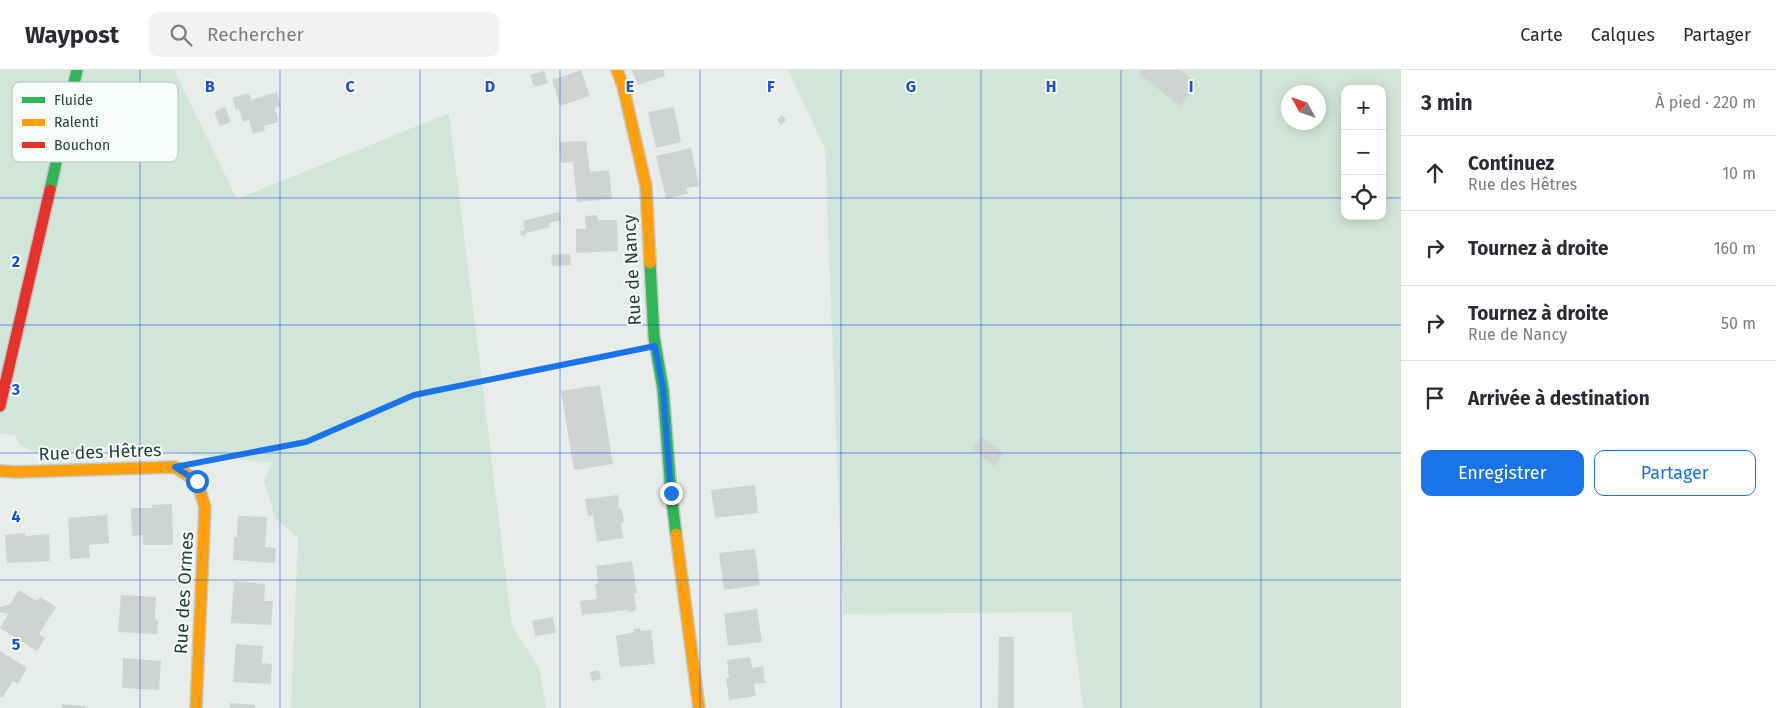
<!DOCTYPE html>
<html lang="fr">
<meta charset="utf-8">
<style>
:root{--surface:#fff;--page:#f2f2f3;--text:#2b2b33;--muted:#7c7c81;--line:#e1e1e2;--accent:#1a73e8}
body{margin:0;font-family:"Fira Sans",sans-serif;background:var(--page);color:var(--text)}
.controls{position:absolute;right:15px;top:15px;display:grid;overflow:hidden;border-radius:10px;box-shadow:0 2px 12px #0003}
.controls button{width:45px;height:45px;display:grid;place-items:center;padding:0;border:0;border-bottom:1px solid var(--line);background:var(--surface);color:var(--text);font:25px sans-serif}
.compass{position:absolute;left:1281px;top:15px;width:45px;height:45px;border-radius:50%;background:var(--surface);box-shadow:0 2px 12px #0003;rotate:310deg}
.stop{position:absolute;width:15px;height:15px;margin:-11px;border:4px solid #1a73e8;border-radius:50%;background:#fff}
.stop.end{background:#1a73e8;border-color:#fff;box-shadow:0 1px 5px #0008}
.list{margin:0;padding:0;list-style:none}
h2{display:flex;justify-content:space-between;align-items:center;height:65px;margin:0;padding:0 20px;font-size:21px}
h2 small{font-size:16px;font-weight:400;color:var(--muted)}
.list li{display:grid;grid-template-columns:32px 1fr auto;gap:15px;align-items:center;box-sizing:border-box;height:75px;padding:0 20px;border-top:1px solid var(--line)}
.list b{display:block;font-size:19px;white-space:nowrap}
.list p{margin:0;font-size:16px;white-space:nowrap;color:var(--muted)}
.list em{font-size:16px;font-style:normal;color:var(--muted)}
.actions{display:flex;gap:10px;padding:15px 20px}
.actions a{flex:1;padding:11px 0;border:1px solid var(--accent);border-radius:10px;text-align:center;font-size:18px;color:var(--accent)}
.actions .main{background:var(--accent);color:#fff}
.icon{flex:none;width:28px;height:28px;fill:none;stroke:currentColor;stroke-width:2;stroke-linecap:round;stroke-linejoin:round}
.map{position:relative;flex:none;width:1401px;height:638px;overflow:hidden}
header{display:flex;align-items:center;gap:30px;box-sizing:border-box;height:70px;padding:0 25px;background:var(--surface);border-bottom:1px solid var(--line)}
header strong{font-size:24px}
nav{display:flex;gap:28px;margin-inline-start:auto;font-size:18px}
.search{width:350px;height:45px;background:var(--page);display:flex;align-items:center;gap:12px;box-sizing:border-box;padding:0 18px;border-radius:10px;color:var(--muted);font-size:19px}
main{display:flex}
aside{flex:1;background:var(--surface)}
.map>svg:first-child{display:block}
.green{fill:#d1e6d8;fill-rule:evenodd}
.building{fill:#cfd4d2}
.lines{fill:none;stroke-linecap:round;stroke-linejoin:round}
.fast-casing{stroke:#c3cbc8;stroke-width:14}
.slow-casing{stroke:#c3cbc8;stroke-width:14}
.jam-casing{stroke:#c3cbc8;stroke-width:14}
.path{stroke:#c3ccca;stroke-width:3;stroke-dasharray:2.5 4;stroke-linecap:butt}
.fast{stroke:#30b455;stroke-width:11}
.slow{stroke:#ff9f0a;stroke-width:11}
.jam{stroke:#e5322d;stroke-width:11}
.route{stroke:#1a73e8;stroke-width:6}
.grid{fill:none;stroke:#1d4ed8;stroke-width:1;stroke-opacity:0.55}
.labels{text-anchor:middle;stroke-width:4;stroke-linejoin:round;paint-order:stroke}
.street-label{font-size:18px;fill:#24423a;stroke:#f7fbf9}
.key{fill:#f7fbf9;stroke:#b8c4c0;stroke-width:1}
.key-label{font-size:14px;fill:#24423a}
.grid-label{font-size:16px;text-anchor:middle;font-weight:bold;fill:#1d4ed8;stroke:#f7fbf9;stroke-width:4;stroke-linejoin:round;paint-order:stroke}
</style>
<header>
<strong>Waypost</strong>
<div class="search"><svg class="icon" aria-label="search" viewBox="0 0 24 24"><circle cx="10" cy="10" r="6"/><path d="M15 15l6 6"/></svg>Rechercher</div>
<nav><a>Carte</a><a>Calques</a><a>Partager</a></nav>
</header>
<main>
<div class="map">
<svg width="1401" height="638" viewBox="0 0 1401 638">
<rect width="100%" height="100%" fill="#e8edeb"/>
<!-- green -->
<path class="green" d="M0 0H174L237 129 449 43 512 556 539 598 546 638H291L298 468 275 448 264 410 272 393 112 376 45 388 19 374 15 365 0 363Z
M788 0H1401V638H1083L1071 542 843 544 825 79ZM1345 19H1382V146H1345ZM1288 22H1318V52H1288Z"/>
<!-- building -->
<path class="building" d="M581 0 590 26 560 36 552 10Z
M632 0H663L665 6 638 15Z
M1142 0H1180L1198 14 1180 36 1139 4Z
M544 1 548 13 534 17 530 5Z
M277 22 281 36 276 37 275 40 279 52 264 56 265 61 253 64 249 50 243 52 239 39 236 40 232 28 249 23 251 30Z
M225 37 231 52 220 56 214 42Z
M674 37 681 72 656 78 648 42Z
M782 45 786 50 781 55 777 50Z
M586 71 590 102 609 100 612 129 577 132 573 92 561 93 559 72Z
M691 78 699 116 686 118 688 124 666 129 656 86Z
M559 142 561 150 549 153 550 157 526 163V165L521 166 520 161 525 160 523 151Z
M597 145 598 150H617L618 181 576 183V159H586L585 146Z
M570 184 571 195 552 196 551 185Z
M600 315 613 394 574 400 561 321Z
M981 367 1004 383 994 396 972 379Z
M755 415 758 443 715 448 711 420Z
M618 425 619 438 622 440 624 451 621 454 623 468 597 472 593 445 588 446 585 429Z
M172 434 173 475H143V465L132 466 131 438H152V435Z
M107 445 109 473 89 475 90 488 70 489 68 448Z
M238 446 267 447 265 477 276 478 275 493 233 490 234 467H237Z
M25 463V466L49 464 50 491 7 493 5 465Z
M755 479 760 515 724 520 719 483Z
M632 491 637 523H634L636 538 635 541 628 542V540L582 545 580 531 597 529 595 514 598 513 596 496Z
M234 511 265 514 264 531H273L271 555 231 553Z
M19 520 37 531 40 527 56 537 39 564 45 568 37 581 0 558 8 544 0 542V537L10 534Z
M121 525 156 527 155 549 158 550 157 564 118 562Z
M757 539 762 572 728 576 724 544Z
M553 547 556 563 535 566 532 551Z
M640 558 641 561 651 560 655 594 620 597 616 566 634 562 633 559Z
M999 567H1014V638H998Z
M236 574 263 576 262 593 272 594 271 614 233 612Z
M0 581 27 598 18 614 13 611 2 628 0 627Z
M750 587 752 598 763 596 765 613 754 614 756 626 729 630 726 608H729L727 590Z
M123 588 161 591 159 620 122 618Z
M599 600 601 609 592 611 590 602Z
M230 633 255 635V638H230Z
M62 634 85 636V638H62Z"/>
<g class="lines">
<defs>
<path id="fast" d="M50 120 77 0
M650 193 654 267 663 319 671 423 676 464"/>
<path id="slow" d="M617 0 623 16 646 116 650 193
M0 401 17 402 175 397 197 411 205 437 196 638
M676 464 699 638"/>
<path id="jam" d="M0 336 50 120"/>
</defs>
<!-- fast casing -->
<use href="#fast" class="fast-casing"/>
<!-- slow casing -->
<use href="#slow" class="slow-casing"/>
<!-- jam casing -->
<use href="#jam" class="jam-casing"/>
<!-- path -->
<path class="path" d="M210 391 306 372 414 325 633 280"/>
<!-- fast -->
<use href="#fast" class="fast"/>
<!-- slow -->
<use href="#slow" class="slow"/>
<!-- jam -->
<use href="#jam" class="jam"/>
</g>
<g class="lines">
<!-- route -->
<path class="route" d="M197 411 175 397 306 372 414 325 655 276 663 319 671 423"/>
</g>
<!-- grid -->
<path class="grid" d="M140 0V638M280 0V638M420 0V638M560 0V638M700 0V638M841 0V638M981 0V638M1121 0V638M1261 0V638M0 128H1345M1382 128H1401M0 255H1401M0 383H1401M0 510H1401"/>
<g class="labels">
<!-- street labels -->
<g class="street-label">
<text transform="translate(632 200) rotate(-93)" y="6">Rue de Nancy</text>
<text transform="translate(100 382) rotate(-2)" y="6">Rue des Hêtres</text>
<text transform="translate(184 523) rotate(-87)" y="6">Rue des Ormes</text>
</g>
</g>
<!-- legend -->
<rect x="12" y="12" width="166" height="80" rx="8" class="key"/>
<rect x="22" y="27" width="23" height="6" fill="#30b455"/>
<rect x="22" y="49" width="23" height="7" fill="#ff9f0a"/>
<rect x="22" y="72" width="23" height="6" fill="#e5322d"/>
<g class="key-label">
<text x="54" y="35">Fluide</text>
<text x="54" y="57">Ralenti</text>
<text x="54" y="80">Bouchon</text>
</g>
<g class="grid-label">
<text x="210" y="22">B</text>
<text x="350" y="22">C</text>
<text x="490" y="22">D</text>
<text x="630" y="22">E</text>
<text x="771" y="22">F</text>
<text x="911" y="22">G</text>
<text x="1051" y="22">H</text>
<text x="1191" y="22">I</text>
<text x="16" y="197">2</text>
<text x="16" y="325">3</text>
<text x="16" y="452">4</text>
<text x="16" y="580">5</text>
</g>
</svg>
<div class="controls">
<button>+</button>
<button>−</button>
<button><svg class="icon" aria-label="locate" viewBox="0 0 24 24"><circle cx="12" cy="12" r="6"/><path d="M12 2v4M12 18v4M2 12h4M18 12h4"/></svg></button>
</div>
<svg class="compass" viewBox="-18 -18 36 36"><path d="M0-13l5 13h-10z" fill="#e53935"/><path d="M0 13l5-13h-10z" fill="#7c7c81"/></svg>
<div class="stop" style="left:197px;top:411px"></div>
<div class="stop end" style="left:671px;top:423px"></div>
</div>
<aside>
<h2>3 min<small>À pied · 220 m</small></h2>
<ul class="list">
<li><svg class="icon" aria-label="ahead" viewBox="0 0 24 24"><path d="M12 20V5M6 11l6-6 6 6"/></svg><div><b>Continuez</b><p>Rue des Hêtres</p></div><em>10 m</em></li>
<li><svg class="icon" aria-label="right" viewBox="0 0 24 24"><path d="M7 20v-9h11M14 6l5 5-5 5"/></svg><div><b>Tournez à droite</b></div><em>160 m</em></li>
<li><svg class="icon" aria-label="right" viewBox="0 0 24 24"><path d="M7 20v-9h11M14 6l5 5-5 5"/></svg><div><b>Tournez à droite</b><p>Rue de Nancy</p></div><em>50 m</em></li>
<li><svg class="icon" aria-label="arrive" viewBox="0 0 24 24"><path d="M6 21V4h12l-3 4 3 4H6"/></svg><div><b>Arrivée à destination</b></div></li>
</ul>
<div class="actions"><a class="main">Enregistrer</a><a>Partager</a></div>
</aside>
</main>
